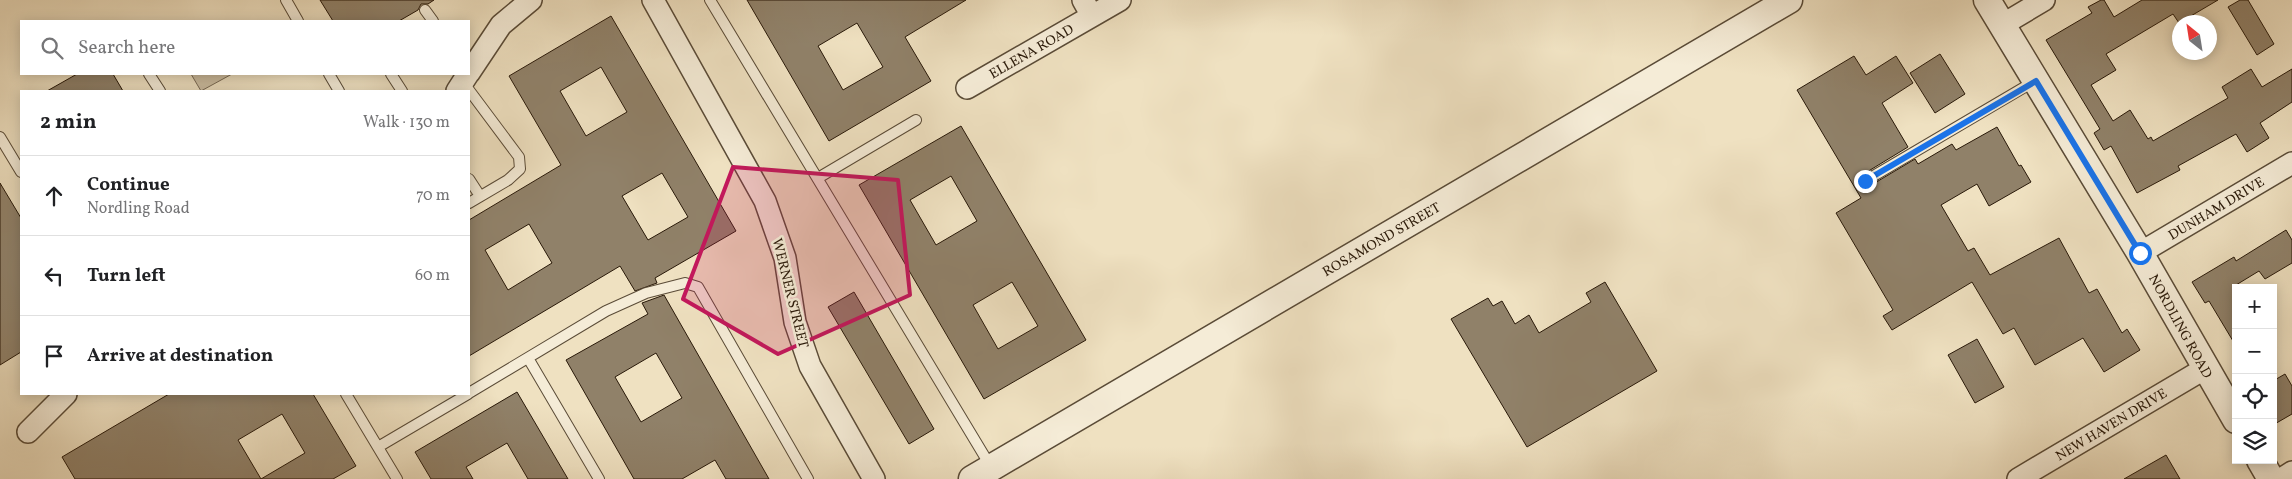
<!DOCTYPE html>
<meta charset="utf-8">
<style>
:root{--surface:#fff;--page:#f2f2f2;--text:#202124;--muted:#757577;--line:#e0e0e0}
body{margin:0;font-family:Vollkorn,serif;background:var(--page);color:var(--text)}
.controls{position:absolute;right:15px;bottom:15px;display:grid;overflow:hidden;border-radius:0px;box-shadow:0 2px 12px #0003}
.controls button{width:45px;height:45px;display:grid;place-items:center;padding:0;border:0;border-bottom:1px solid var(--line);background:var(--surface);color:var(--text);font:25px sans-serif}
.compass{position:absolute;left:2172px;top:15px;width:45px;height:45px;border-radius:50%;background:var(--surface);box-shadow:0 2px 12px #0003;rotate:330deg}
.stop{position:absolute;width:15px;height:15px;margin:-11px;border:4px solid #1a73e8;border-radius:50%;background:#fff}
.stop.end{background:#1a73e8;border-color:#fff;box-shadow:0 1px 5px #0008}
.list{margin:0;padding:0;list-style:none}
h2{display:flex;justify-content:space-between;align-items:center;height:65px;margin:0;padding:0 20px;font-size:21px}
h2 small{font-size:16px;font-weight:400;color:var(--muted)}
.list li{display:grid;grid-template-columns:32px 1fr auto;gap:15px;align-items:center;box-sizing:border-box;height:80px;padding:0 20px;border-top:1px solid var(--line)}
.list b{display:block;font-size:19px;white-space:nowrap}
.list p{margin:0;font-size:16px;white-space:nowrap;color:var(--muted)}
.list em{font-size:16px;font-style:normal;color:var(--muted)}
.icon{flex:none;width:28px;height:28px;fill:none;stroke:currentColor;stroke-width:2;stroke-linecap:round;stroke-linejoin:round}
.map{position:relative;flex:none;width:2292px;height:479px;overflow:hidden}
.search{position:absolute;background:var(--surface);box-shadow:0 2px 12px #0003;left:20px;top:20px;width:450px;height:55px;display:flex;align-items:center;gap:12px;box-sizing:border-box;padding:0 18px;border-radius:0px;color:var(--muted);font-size:19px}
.panel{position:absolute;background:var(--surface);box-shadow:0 2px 12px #0003;left:20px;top:90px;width:450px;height:305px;border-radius:0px}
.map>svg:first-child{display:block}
.green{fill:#cdbfa2;stroke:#7b6c56}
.building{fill:#908169;stroke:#291909;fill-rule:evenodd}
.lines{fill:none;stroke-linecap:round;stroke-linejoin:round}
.service-casing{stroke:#5a4b37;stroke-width:12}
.minor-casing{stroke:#5a4b37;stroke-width:24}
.tertiary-casing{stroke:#5a4b37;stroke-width:29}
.service{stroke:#f5ecd7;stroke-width:10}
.minor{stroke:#f5ecd7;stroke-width:21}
.tertiary{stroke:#f5ecd7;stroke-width:26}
.route{stroke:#1a73e8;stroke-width:6}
.marked{fill:#c2185b;fill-opacity:0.2;stroke:#c2185b;stroke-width:4;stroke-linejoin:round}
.labels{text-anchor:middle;stroke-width:5;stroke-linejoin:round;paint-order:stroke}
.street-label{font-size:14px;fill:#291909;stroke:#f5ecd7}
</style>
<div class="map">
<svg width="2292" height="479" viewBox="0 0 2292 479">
<rect width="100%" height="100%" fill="#efe1c1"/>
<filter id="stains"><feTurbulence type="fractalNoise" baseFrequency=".004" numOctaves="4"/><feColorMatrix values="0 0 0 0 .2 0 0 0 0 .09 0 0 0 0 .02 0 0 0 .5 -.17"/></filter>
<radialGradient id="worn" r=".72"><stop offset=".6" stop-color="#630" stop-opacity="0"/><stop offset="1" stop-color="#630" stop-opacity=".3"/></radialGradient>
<!-- green -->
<path class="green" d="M191 74H232L201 91Z"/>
<!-- building -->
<path class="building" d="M320 0H434L428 4H421L418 10 399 21H333Z
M747 0H966L905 37 931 81 829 141ZM857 23 883 67 843 90 818 46Z
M2101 0H2104L2114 17 2142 0H2218L2179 23 2173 14 2106 54 2116 70 2091 85 2113 121 2130 110 2148 139 2151 137 2153 141 2228 98 2222 87 2251 69 2262 87 2292 69V102L2260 123 2269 138 2247 152 2236 134 2178 166 2180 170 2137 193 2111 146 2104 150 2094 133 2100 129 2046 40 2092 13 2088 7Z
M2240 0H2248L2274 44 2257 55 2228 7Z
M611 16 736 231 655 278 657 283 635 291 620 266 469 356V220L561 165 509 76ZM601 67 627 112 586 136 560 91ZM662 173 688 217 648 240 622 196ZM529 224 552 263 508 290 485 250Z
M1940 54 1965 94 1935 113 1910 73Z
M1854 56 1866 75 1896 56 1913 83 1882 103 1908 147 1862 175 1858 181 1859 185 1868 187 1915 159 1918 164 1952 144 1956 150 1997 127 2019 166 2021 165 2031 182 1989 206 1977 184 1941 205 1968 251 1974 248 1990 275 2059 238 2089 293 2097 289 2122 333 2127 329 2140 350 2104 372 2083 338 2035 365 2014 328 2003 334 1972 282 1892 330 1883 316 1893 310 1836 213 1861 198 1797 90Z
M77 74H113L123 91H47Z
M961 126 1086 340 984 399 859 185ZM951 176 977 221 936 245 910 200ZM1012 282 1038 326 998 349 973 305Z
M0 183 21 218V352L0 365Z
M2286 230 2292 240V263L2265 279 2259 271 2236 285V346L2209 301 2205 303 2192 282 2234 257 2236 261Z
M1605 282 1657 371 1527 447 1451 319 1488 298 1493 306 1502 301 1515 324 1529 315 1539 333 1591 302 1586 293Z
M854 292 934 429 909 444 828 307Z
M664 295 769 479H726L715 460 682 479H634L566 360 648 314 642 303ZM656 353 682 398 641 422 615 377Z
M1977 339 2004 387 1975 403 1948 355Z
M2285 374 2292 386V414L2273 425V381Z
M517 392 568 479H528L507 443 466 467 473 479H431L415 452Z
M169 394H313L356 466 333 479H75L62 457ZM282 414 305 453 261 479 238 440Z
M2166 455 2180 479H2124Z"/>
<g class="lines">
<defs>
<path id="service" d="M286 0 298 21
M710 0 991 467
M425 10 433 21
M149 74 160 91
M329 74 339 91
M391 74 402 91
M463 82 519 157 520 169 508 180 469 203
M0 137 21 172
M818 178 916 120
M469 179 480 196
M1865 181 2035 81
M528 358 599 479
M469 393 606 311 646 293 685 283 698 287 808 479
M346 394 397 479
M378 447 468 394"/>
<path id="minor" d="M653 0 765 201 785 258 795 322 810 366 874 479
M1083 0 1092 16
M2002 25 2044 0
M469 73 501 25 531 0
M967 88 1120 0
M457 91 468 74
M2140 253 2292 163
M28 432 66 394
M2018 479 2204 369
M2281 479 2292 472"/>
<path id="tertiary" d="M1987 0 2140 253 2236 420
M2260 460 2271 479
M972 479 1789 0"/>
</defs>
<!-- service casing -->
<use href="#service" class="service-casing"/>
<!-- minor casing -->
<use href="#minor" class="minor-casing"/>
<!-- tertiary casing -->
<use href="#tertiary" class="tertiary-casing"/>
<!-- service -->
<use href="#service" class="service"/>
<!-- minor -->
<use href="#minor" class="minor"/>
<!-- tertiary -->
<use href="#tertiary" class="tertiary"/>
</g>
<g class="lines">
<!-- route -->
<path class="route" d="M1865 181 2036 81 2140 253"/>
</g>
<!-- marked area -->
<path class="marked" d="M733 167 898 180 910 295 778 354 683 299Z"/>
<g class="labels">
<!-- street labels -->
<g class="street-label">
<text transform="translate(1031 51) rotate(-30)" y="5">ELLENA ROAD</text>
<text transform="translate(2216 208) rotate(-31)" y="5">DUNHAM DRIVE</text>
<text transform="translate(1381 239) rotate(-30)" y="5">ROSAMOND STREET</text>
<text transform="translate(791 293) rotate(76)" y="5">WERNER STREET</text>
<text transform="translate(2181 326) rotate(61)" y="5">NORDLING ROAD</text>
<text transform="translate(2111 424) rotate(-31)" y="5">NEW HAVEN DRIVE</text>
</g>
</g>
<rect width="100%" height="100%" filter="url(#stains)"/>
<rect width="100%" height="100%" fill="url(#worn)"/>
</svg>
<div class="controls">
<button>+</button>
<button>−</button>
<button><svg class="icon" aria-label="locate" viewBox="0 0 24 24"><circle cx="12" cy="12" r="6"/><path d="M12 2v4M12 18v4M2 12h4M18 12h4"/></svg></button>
<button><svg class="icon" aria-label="layers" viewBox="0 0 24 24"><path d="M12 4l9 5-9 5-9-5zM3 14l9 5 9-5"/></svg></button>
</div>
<svg class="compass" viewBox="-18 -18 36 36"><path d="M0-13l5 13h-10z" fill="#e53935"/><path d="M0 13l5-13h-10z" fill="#757577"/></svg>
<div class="stop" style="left:2140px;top:253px"></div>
<div class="stop end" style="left:1865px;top:181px"></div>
<div class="search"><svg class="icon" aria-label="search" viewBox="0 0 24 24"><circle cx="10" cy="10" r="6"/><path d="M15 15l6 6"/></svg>Search here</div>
<section class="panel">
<h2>2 min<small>Walk · 130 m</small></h2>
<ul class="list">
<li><svg class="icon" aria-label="ahead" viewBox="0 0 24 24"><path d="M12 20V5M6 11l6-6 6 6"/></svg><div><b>Continue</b><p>Nordling Road</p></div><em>70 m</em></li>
<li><svg class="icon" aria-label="left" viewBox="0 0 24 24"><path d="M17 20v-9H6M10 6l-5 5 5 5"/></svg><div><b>Turn left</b></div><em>60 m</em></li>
<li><svg class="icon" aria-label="arrive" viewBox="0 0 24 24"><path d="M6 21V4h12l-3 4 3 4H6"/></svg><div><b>Arrive at destination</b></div></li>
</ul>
</section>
</div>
